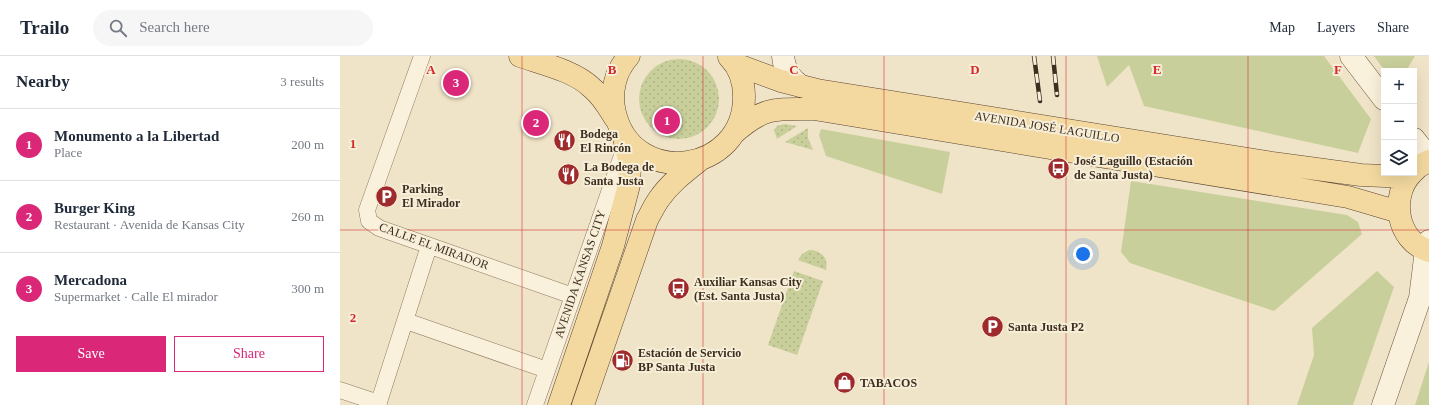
<!DOCTYPE html>
<meta charset="utf-8">
<style>
:root{--surface:#fff;--page:#f6f6f7;--text:#1f2937;--muted:#747a83;--line:#e0e1e3;--accent:#db2777}
body{margin:0;font-family:Georgia,serif;background:var(--page);color:var(--text)}
.controls{position:absolute;right:12px;top:12px;display:grid;overflow:hidden;border-radius:0px;box-shadow:0 4px 16px #0002}
.controls button{width:36px;height:36px;display:grid;place-items:center;padding:0;border:0;border-bottom:1px solid var(--line);background:var(--surface);color:var(--text);font:20px sans-serif}
.you{position:absolute;left:743px;top:198px;width:14px;height:14px;margin:-10px;border:3px solid #fff;border-radius:50%;background:#1a73e8;box-shadow:0 0 0 6px #1a73e833}
.badge{display:grid;place-items:center;width:26px;height:26px;border-radius:50%;background:var(--accent);color:#fff;font-size:13px;font-weight:700}
.pin{position:absolute;translate:-50% -50%;border:2px solid #fff;box-shadow:0 1px 4px #0006}
.list{margin:0;padding:0;list-style:none}
h2{display:flex;justify-content:space-between;align-items:center;height:52px;margin:0;padding:0 16px;font-size:17px}
h2 small{font-size:13px;font-weight:400;color:var(--muted)}
.list li{display:grid;grid-template-columns:26px 1fr auto;gap:12px;align-items:center;box-sizing:border-box;height:72px;padding:0 16px;border-top:1px solid var(--line)}
.list b{display:block;font-size:15px;white-space:nowrap}
.list p{margin:0;font-size:13px;white-space:nowrap;color:var(--muted)}
.list em{font-size:13px;font-style:normal;color:var(--muted)}
.actions{display:flex;gap:8px;padding:12px 16px}
.actions a{flex:1;padding:9px 0;border:1px solid var(--accent);border-radius:0px;text-align:center;font-size:14px;color:var(--accent)}
.actions .main{background:var(--accent);color:#fff}
.icon{flex:none;width:22px;height:22px;fill:none;stroke:currentColor;stroke-width:2;stroke-linecap:round;stroke-linejoin:round}
.map{position:relative;flex:none;width:1089px;height:349px;overflow:hidden}
header{display:flex;align-items:center;gap:24px;box-sizing:border-box;height:56px;padding:0 20px;background:var(--surface);border-bottom:1px solid var(--line)}
header strong{font-size:19px}
nav{display:flex;gap:22px;margin-inline-start:auto;font-size:14px}
.search{width:280px;height:36px;background:var(--page);display:flex;align-items:center;gap:10px;box-sizing:border-box;padding:0 14px;border-radius:22px;color:var(--muted);font-size:15px}
main{display:flex}
aside{flex:1;background:var(--surface)}
.map>svg:first-child{display:block}
.green{fill:#c9cf9b}
.garden{fill:url(#garden-dots)}
.lines{fill:none;stroke-linecap:round;stroke-linejoin:round}
.street-casing{stroke:#8d765c;stroke-width:17}
.secondary-casing{stroke:#6f573f;stroke-width:23}
.primary-casing{stroke:#5b4430;stroke-width:23}
.street{stroke:#faf1dc;stroke-width:16}
.secondary{stroke:#faf1dc;stroke-width:22}
.primary{stroke:#f3d9a0;stroke-width:22}
.rail-casing{stroke:#3d2e20;stroke-width:4.5}
.rail{stroke:#f7eed8;stroke-width:3;stroke-dasharray:9;stroke-linecap:butt}
.grid{fill:none;stroke:#d62828;stroke-width:1;stroke-opacity:0.55}
.labels{text-anchor:middle;stroke-width:4;stroke-linejoin:round;paint-order:stroke}
.street-label{font-size:12px;fill:#3d2e20;stroke:#f7eed8}
.poi-label{font-size:12px;font-weight:bold;fill:#3d2e20;stroke:#f7eed8;text-anchor:start}
.grid-label{font-size:13px;text-anchor:middle;font-weight:bold;fill:#d62828;stroke:#f7eed8;stroke-width:4;stroke-linejoin:round;paint-order:stroke}
</style>
<header>
<strong>Trailo</strong>
<div class="search"><svg class="icon" aria-label="search" viewBox="0 0 24 24"><circle cx="10" cy="10" r="6"/><path d="M15 15l6 6"/></svg>Search here</div>
<nav><a>Map</a><a>Layers</a><a>Share</a></nav>
</header>
<main>
<aside>
<h2>Nearby<small>3 results</small></h2>
<ul class="list">
<li><span class="badge">1</span><div><b>Monumento a la Libertad</b><p>Place</p></div><em>200 m</em></li>
<li><span class="badge">2</span><div><b>Burger King</b><p>Restaurant · Avenida de Kansas City</p></div><em>260 m</em></li>
<li><span class="badge">3</span><div><b>Mercadona</b><p>Supermarket · Calle El mirador</p></div><em>300 m</em></li>
</ul>
<div class="actions"><a class="main">Save</a><a>Share</a></div>
</aside>
<div class="map">
<svg width="1089" height="349" viewBox="0 0 1089 349">
<defs>
<pattern id="garden-dots" width="8" height="8" patternUnits="userSpaceOnUse"><rect width="8" height="8" fill="#c9cf9b"/><path d="M2 2h.1M6 6h.1" fill="none" stroke="#aeb285" stroke-width="1.8" stroke-linecap="round"/></pattern>
</defs>
<rect width="100%" height="100%" fill="#f0e4c8"/>
<!-- green -->
<path class="green" d="M757 0H984L1031 63 1018 97 804 50 789 9 767 31Z
M1034 0H1075L1066 15H1045Z
M481 73 610 96 602 138 486 100 479 79Z
M791 125 1007 159 1018 166 1022 178 934 255 790 207 781 196Z
M1037 215 1054 231 1013 349H957L974 299 972 272Z
M1089 306V349H1075Z"/>
<!-- garden -->
<path class="garden" d="M299 43a40 40 0 1 1 80 0a40 40 0 1 1-80 0Z
M444 68 457 70 437 83 434 74 437 70Z
M468 72V82L473 94 445 86Z
M469 194C481 194 489 202 486 214L458 204 462 198Z
M454 215 483 225 457 299 428 289Z
M263 247 267 248 233 349H229Z"/>
<g class="lines">
<defs>
<path id="street" d="M82 0 27 154 29 165 39 172 233 240
M66 265 207 314
M0 334 39 347
M38 349 89 190
M195 349 286 88"/>
<path id="secondary" d="M443 0C444 13 450 23 461 30
M1011 0 1044 43
M1074 83 1089 102
M1043 349 1080 242 1086 194 1089 185"/>
<path id="primary" d="M180 0C203 8 235 15 252 32 262 40 268 51 275 62
M289 0C275 15 270 37 275 57 293 133 405 118 404 40 404 26 399 11 389 1
M395 8 441 25 477 34 932 107 1021 119 1068 121
M394 77C425 50 435 53 474 53L1008 141 1059 156
M1074 115 1078 111 1089 105
M1072 117C1050 139 1056 185 1089 195
M219 349 273 190 289 129 290 109 283 77
M243 349 307 164C311 157 314 150 319 143 330 127 345 116 360 104"/>
</defs>
<!-- street casing -->
<use href="#street" class="street-casing"/>
<!-- secondary casing -->
<use href="#secondary" class="secondary-casing"/>
<!-- primary casing -->
<use href="#primary" class="primary-casing"/>
<!-- street -->
<use href="#street" class="street"/>
<!-- secondary -->
<use href="#secondary" class="secondary"/>
<!-- primary -->
<use href="#primary" class="primary"/>
<defs>
<path id="rail" d="M694 0 700 45
M713 0 717 39"/>
</defs>
<!-- rail casing -->
<use href="#rail" class="rail-casing"/>
<!-- rail -->
<use href="#rail" class="rail"/>
</g>
<!-- grid -->
<path class="grid" d="M182 0V349M363 0V349M544 0V349M726 0V349M908 0V349M0 174H1089"/>
<!-- icons -->
<defs>
<symbol id="restaurant-disc" viewBox="-11 -11 22 22"><circle r="9.5" fill="#9e2a2b" stroke="#f7eed8"/><path d="M-5-6h1v4h1v-4h1v4h1v-4h1v5L-1.5 .5V6h-2V.5L-5-1ZM5-6V6H3V1.5H1.5Q1.5-4 5-6Z" fill="#fff"/></symbol>
<symbol id="bus-disc" viewBox="-11 -11 22 22"><circle r="9.5" fill="#9e2a2b" stroke="#f7eed8"/><path d="M-5-6H5V4H4V6H2V4H-2V6H-4V4H-5ZM-3.5-4V0h7V-4ZM-3.5 1.2v1.5H-2V1.2ZM2 1.2v1.5H3.5V1.2Z" fill="#fff"/></symbol>
<symbol id="parking-disc" viewBox="-11 -11 22 22"><circle r="9.5" fill="#9e2a2b" stroke="#f7eed8"/><path d="M-3.5-5.5H1a3.5 3.5 0 0 1 0 7H-1V5.5H-3.5ZM-1-3.4V-.6H.8a1.4 1.4 0 0 0 0-2.8Z" fill="#fff"/></symbol>
<symbol id="fuel-disc" viewBox="-11 -11 22 22"><circle r="9.5" fill="#9e2a2b" stroke="#f7eed8"/><path d="M-5.5-6h7V0h2V4h1.3V-2.5L3-4.5l.8-.8L6-3V5H2.5V1h-1V6h-7ZM-4.2-4.7v3.2H.2V-4.7Z" fill="#fff"/></symbol>
<symbol id="shop-disc" viewBox="-11 -11 22 22"><circle r="9.5" fill="#9e2a2b" stroke="#f7eed8"/><path d="M-5-2.5h2.3a2.7 3.5 0 0 1 5.4 0H5L5.5 6h-11ZM-1.5-2.5h3a1.5 2.3 0 0 0-3 0Z" fill="#fff"/></symbol>
</defs>
<g fill-rule="evenodd">
<use href="#restaurant-disc" x="212" y="72" width="25" height="25"/>
<use href="#bus-disc" x="706" y="100" width="25" height="25"/>
<use href="#restaurant-disc" x="216" y="106" width="25" height="25"/>
<use href="#parking-disc" x="34" y="128" width="25" height="25"/>
<use href="#bus-disc" x="326" y="220" width="25" height="25"/>
<use href="#parking-disc" x="640" y="258" width="25" height="25"/>
<use href="#fuel-disc" x="270" y="292" width="25" height="25"/>
<use href="#shop-disc" x="492" y="314" width="25" height="25"/>
</g>
<g class="labels">
<!-- street labels -->
<g class="street-label">
<text transform="translate(707 71) rotate(9)" y="4">AVENIDA JOSÉ LAGUILLO</text>
<text transform="translate(94 190) rotate(20)" y="4">CALLE EL MIRADOR</text>
<text transform="translate(240 218) rotate(-71)" y="4">AVENIDA KANSAS CITY</text>
</g>
<!-- poi labels -->
<g class="poi-label">
<text x="240" y="82">Bodega<tspan x="240" dy="14">El Rincón</tspan></text>
<text x="734" y="109">José Laguillo (Estación<tspan x="734" dy="14">de Santa Justa)</tspan></text>
<text x="244" y="115">La Bodega de<tspan x="244" dy="14">Santa Justa</tspan></text>
<text x="62" y="137">Parking<tspan x="62" dy="14">El Mirador</tspan></text>
<text x="354" y="230">Auxiliar Kansas City<tspan x="354" dy="14">(Est. Santa Justa)</tspan></text>
<text x="668" y="275">Santa Justa P2</text>
<text x="298" y="301">Estación de Servicio<tspan x="298" dy="14">BP Santa Justa</tspan></text>
<text x="520" y="331">TABACOS</text>
</g>
</g>
<g class="grid-label">
<text x="91" y="18">A</text>
<text x="272" y="18">B</text>
<text x="454" y="18">C</text>
<text x="635" y="18">D</text>
<text x="817" y="18">E</text>
<text x="998" y="18">F</text>
<text x="13" y="92">1</text>
<text x="13" y="266">2</text>
</g>
</svg>
<div class="controls">
<button>+</button>
<button>−</button>
<button><svg class="icon" aria-label="layers" viewBox="0 0 24 24"><path d="M12 4l9 5-9 5-9-5zM3 14l9 5 9-5"/></svg></button>
</div>
<div class="you"></div>
<div class="pin badge" style="left:327px;top:65px">1</div>
<div class="pin badge" style="left:196px;top:67px">2</div>
<div class="pin badge" style="left:116px;top:27px">3</div>
</div>
</main>
